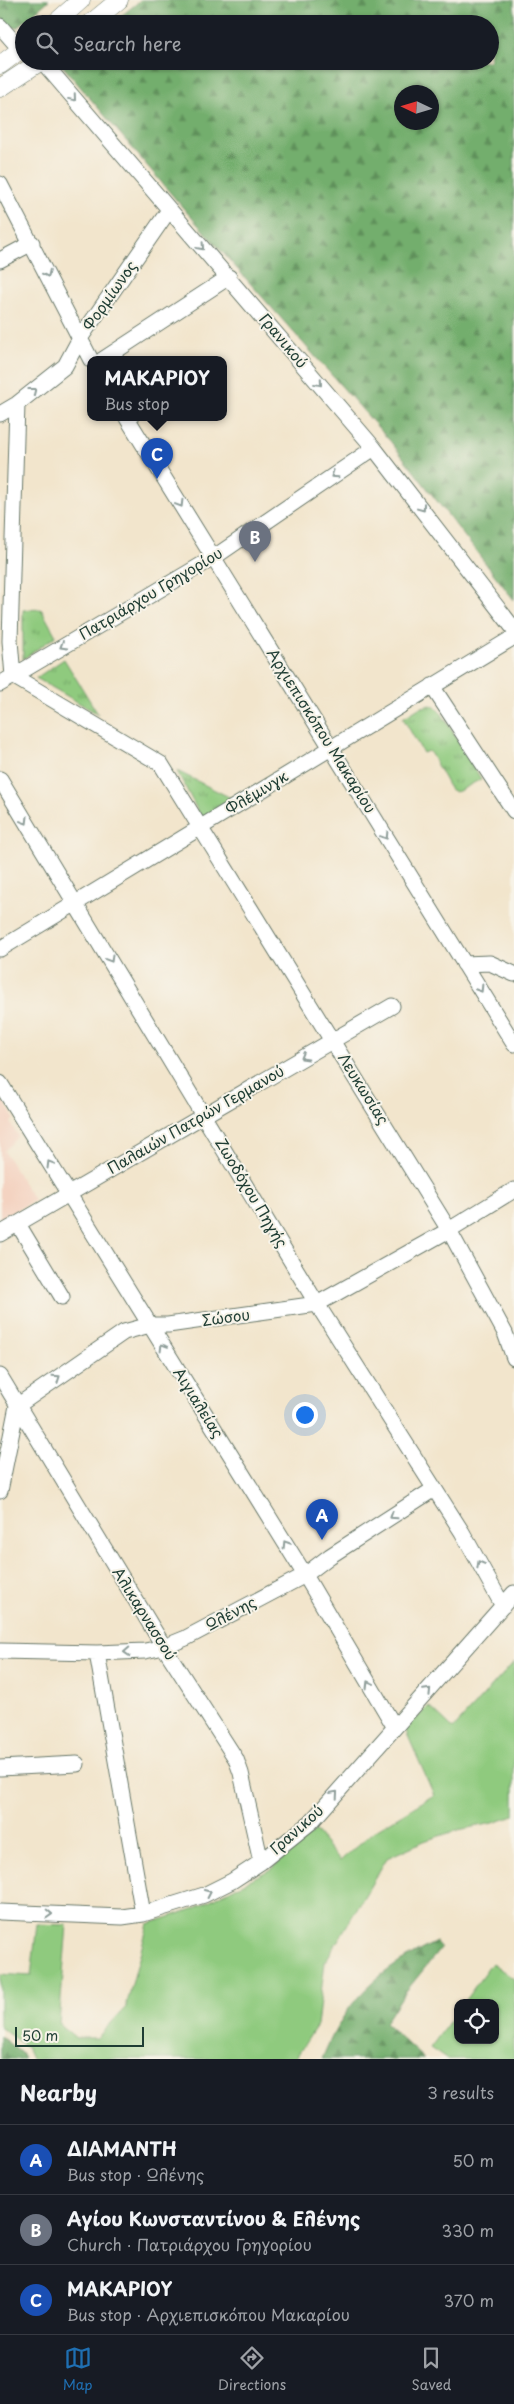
<!DOCTYPE html>
<meta charset="utf-8">
<style>
:root{--surface:#171b24;--page:#20242c;--text:#f1f3f6;--muted:#9ea1a6;--line:#363941;--accent:#1f6fb2}
body{margin:0;font-family:"Playpen Sans",sans-serif;background:var(--page);color:var(--text)}
.controls{position:absolute;right:15px;bottom:15px;display:grid;overflow:hidden;border-radius:10px;box-shadow:0 1px 4px #0004}
.controls button{width:45px;height:45px;display:grid;place-items:center;padding:0;border:0;border-bottom:1px solid var(--line);background:var(--surface);color:var(--text);font:25px sans-serif}
.compass{position:absolute;left:394px;top:85px;width:45px;height:45px;border-radius:50%;background:var(--surface);box-shadow:0 1px 4px #0004;rotate:274deg}
.scale{position:absolute;left:15px;bottom:12px;width:129px;box-sizing:border-box;padding-left:5px;border:2px solid #1f3d34;border-top:0;font-size:14px;line-height:18px;white-space:nowrap;color:#1f3d34;-webkit-text-stroke:4px #f7f3e8;paint-order:stroke}
.you{position:absolute;left:304px;top:1414px;width:18px;height:18px;margin:-12px;border:4px solid #fff;border-radius:50%;background:#1a73e8;box-shadow:0 0 0 8px #1a73e833}
.badge{display:grid;place-items:center;width:32px;height:32px;border-radius:50%;background:var(--accent);color:#fff;font-size:16px;font-weight:700}
.pin{position:absolute;translate:-50% -41px;filter:drop-shadow(0 1px 2px #0008)}
.pin::after{content:'';position:absolute;top:26px;width:18px;height:15px;background:inherit;clip-path:polygon(0 0,100% 0,50% 100%)}
.popup{position:absolute;left:87px;top:356px;width:140px;height:65px;box-sizing:border-box;display:grid;place-content:center;border-radius:10px;background:var(--surface);filter:drop-shadow(0 1px 4px #0005);font-size:16px;white-space:nowrap;color:var(--muted)}
.popup b{font-size:19px;color:var(--text)}
.popup::after{content:'';position:absolute;left:50%;top:100%;margin-left:-10px;border:10px solid transparent;border-top-color:var(--surface)}
.list{margin:0;padding:0;list-style:none}
h2{display:flex;justify-content:space-between;align-items:center;height:65px;margin:0;padding:0 20px;font-size:21px}
h2 small{font-size:16px;font-weight:400;color:var(--muted)}
.list li{display:grid;grid-template-columns:32px 1fr auto;gap:15px;align-items:center;box-sizing:border-box;height:70px;padding:0 20px;border-top:1px solid var(--line)}
.list b{display:block;font-size:19px;white-space:nowrap}
.list p{margin:0;font-size:16px;white-space:nowrap;color:var(--muted)}
.list em{font-size:16px;font-style:normal;color:var(--muted)}
.icon{flex:none;width:28px;height:28px;fill:none;stroke:currentColor;stroke-width:2;stroke-linecap:round;stroke-linejoin:round}
.map{position:relative;flex:none;width:514px;height:2059px;overflow:hidden}
.search{position:absolute;background:var(--surface);box-shadow:0 1px 4px #0004;left:15px;right:15px;top:15px;height:55px;display:flex;align-items:center;gap:12px;box-sizing:border-box;padding:0 18px;border-radius:28px;color:var(--muted);font-size:19px}
.sheet{height:275px;background:var(--surface)}
nav{display:flex;justify-content:space-around;align-items:center;box-sizing:border-box;height:70px;border-top:1px solid var(--line);background:var(--surface);font-size:14px;color:var(--muted)}
nav a{display:grid;justify-items:center;gap:2px}
nav .on{color:var(--accent)}
.map>svg:first-child{display:block}
.built{fill:#f4d3c1}
.green{fill:#8fca7e;stroke:#578459}
.forest{fill:url(#forest-firs);stroke:#497650;fill-rule:evenodd}
.park{fill:url(#park-tufts);stroke:#578459}
.lines{fill:none;stroke-linecap:round;stroke-linejoin:round}
.minor-casing{stroke:#697869;stroke-width:17}
.tertiary-casing{stroke:#697869;stroke-width:19}
.minor{stroke:#fff;stroke-width:15}
.tertiary{stroke:#fff;stroke-width:18}
.oneway{stroke:#8f9e9a}
.labels{text-anchor:middle;stroke-width:4;stroke-linejoin:round;paint-order:stroke}
.street-label{font-size:15px;fill:#1f3d34;stroke:#f7f3e8}
</style>
<div class="map">
<svg width="514" height="2059" viewBox="0 0 514 2059">
<defs>
<pattern id="forest-firs" width="22" height="20" patternUnits="userSpaceOnUse" patternTransform="scale(1.25)"><rect width="22" height="20" fill="#73ae6d"/><path d="M5 1l3.5 6h-7zM16 11l3.5 6h-7z" fill="#5e8f5a"/></pattern>
<pattern id="park-tufts" width="24" height="20" patternUnits="userSpaceOnUse" patternTransform="scale(1.25)"><rect width="24" height="20" fill="#8fca7e"/><path d="M3 7l-1-3M5 7V3M7 7l1-3M15 17l-1-3M17 17v-4M19 17l1-3" fill="none" stroke="#74a568"/></pattern>
</defs>
<rect width="100%" height="100%" fill="#f7f3e8"/>
<filter id="ink" filterUnits="userSpaceOnUse"><feTurbulence type="fractalNoise" baseFrequency=".02" numOctaves="2"/><feDisplacementMap in="SourceGraphic" scale="10" xChannelSelector="R" yChannelSelector="G"/><feConvolveMatrix kernelMatrix="1 2 1 2 8 2 1 2 1" color-interpolation-filters="sRGB"/></filter>
<filter id="wash" filterUnits="userSpaceOnUse"><feTurbulence type="fractalNoise" baseFrequency=".0096" numOctaves="4" result="noise"/><feDisplacementMap in="SourceGraphic" scale="20" xChannelSelector="R" yChannelSelector="G"/><feGaussianBlur stdDeviation="1.12" result="paint"/><feColorMatrix in="noise" values="0 0 0 0 0 0 0 0 0 0 0 0 0 0 0 0 0 1.4 0 .05"/><feComposite in="paint" operator="in"/></filter>
<g filter="url(#wash)">
<rect width="100%" height="100%" fill="#f2e5cc"/>
<!-- built -->
<path class="built" d="M0 1095 14 1119 10 1123 18 1136 4 1151 34 1200 0 1220Z"/>
<!-- green -->
<path class="green" d="M514 1662V1816L493 1823 458 1830 424 1841 387 1858 325 1962 317 2025 295 2059H32L26 2046 0 2028V1974L31 1976 37 1924 67 1925 59 2024 76 2038H97L126 2007 148 1924 193 1909 271 1869 315 1831 340 1861 374 1831 434 1795 405 1729 429 1706 453 1729Z
M492 1963 514 1979V2059H446L430 2048 458 2010V2040H495V2003H463Z"/>
<!-- forest -->
<path class="forest" d="M0 0H49L18 27 10 28 0 16Z
M141 0H514V600L391 442 184 209 60 63 63 61H490V24H111ZM432 92V122H402V92Z
M436 1942 441 1948 403 1995 385 2023 424 2059H322C347 1997 378 1971 436 1942Z
M0 2036 21 2053 24 2059H0Z"/>
<!-- park -->
<path class="park" d="M41 609 56 636 23 659V610Z
M64 659 98 714 36 678Z
M430 705 434 706 442 714 481 779 459 791 455 792 450 789 431 754 428 751 423 753 403 718 419 708Z
M177 771 233 799 202 819Z"/>
</g>
<g filter="url(#ink)">
<g class="lines">
<defs>
<path id="minor" d="M0 26 20 49
M42 61 374 448 514 629
M0 184 91 360
M0 260 32 243
M102 360 229 277
M17 404 10 641 13 676 161 764 449 1230 505 1333 514 1358
M0 414 17 404 65 366 79 340 169 210
M127 418 514 1044
M0 684 213 558 374 448
M432 686 514 811
M0 779 317 1304 462 1532 503 1606
M0 949 514 637
M464 964 490 963 514 974
M0 1083 305 1575 394 1726
M18 1224 62 1297
M0 1234 392 1006
M0 1376 164 1647 236 1759 241 1773 261 1862
M0 1491 17 1406 124 1332 150 1325H168L317 1304 449 1230 514 1190
M0 1651 97 1653 145 1651 164 1647 186 1638 305 1575 330 1556 434 1489
M97 1653 143 1914
M0 1768 77 1764
M0 1912 122 1917 143 1914 204 1895 232 1881 261 1862 311 1822 514 1593"/>
<path id="tertiary" d="M54 24 81 0
M90 24 119 0
M0 65 24 47
M0 88 41 61"/>
</defs>
<!-- minor casing -->
<use href="#minor" class="minor-casing"/>
<!-- tertiary casing -->
<use href="#tertiary" class="tertiary-casing"/>
<!-- minor -->
<use href="#minor" class="minor"/>
<!-- tertiary -->
<use href="#tertiary" class="tertiary"/>
</g>
<!-- one-way arrows -->
<defs><path id="oneway-chevron" d="M-2-3.5L2.5 0L-2 3.5" fill="none" stroke-width="1.6" stroke-linecap="round" stroke-linejoin="round" transform="scale(1.25)"/></defs>
<g class="oneway">
<use href="#oneway-chevron" transform="translate(73 98) rotate(50)"/>
<use href="#oneway-chevron" transform="translate(201 247) rotate(48)"/>
<use href="#oneway-chevron" transform="translate(47 274) rotate(64)"/>
<use href="#oneway-chevron" transform="translate(319 383) rotate(50)"/>
<use href="#oneway-chevron" transform="translate(33 391) rotate(-38)"/>
<use href="#oneway-chevron" transform="translate(334 475) rotate(146)"/>
<use href="#oneway-chevron" transform="translate(180 504) rotate(59)"/>
<use href="#oneway-chevron" transform="translate(422 508) rotate(53)"/>
<use href="#oneway-chevron" transform="translate(63 646) rotate(149)"/>
<use href="#oneway-chevron" transform="translate(25 821) rotate(59)"/>
<use href="#oneway-chevron" transform="translate(385 836) rotate(58)"/>
<use href="#oneway-chevron" transform="translate(110 959) rotate(59)"/>
<use href="#oneway-chevron" transform="translate(480 989) rotate(58)"/>
<use href="#oneway-chevron" transform="translate(304 1057) rotate(150)"/>
<use href="#oneway-chevron" transform="translate(50 1164) rotate(-121)"/>
<use href="#oneway-chevron" transform="translate(163 1347) rotate(-122)"/>
<use href="#oneway-chevron" transform="translate(57 1378) rotate(-34)"/>
<use href="#oneway-chevron" transform="translate(393 1516) rotate(147)"/>
<use href="#oneway-chevron" transform="translate(286 1544) rotate(-122)"/>
<use href="#oneway-chevron" transform="translate(480 1564) rotate(-119)"/>
<use href="#oneway-chevron" transform="translate(127 1652) rotate(177)"/>
<use href="#oneway-chevron" transform="translate(369 1684) rotate(-121)"/>
<use href="#oneway-chevron" transform="translate(428 1691) rotate(-46)"/>
<use href="#oneway-chevron" transform="translate(335 1794) rotate(-49)"/>
<use href="#oneway-chevron" transform="translate(208 1893) rotate(-25)"/>
<use href="#oneway-chevron" transform="translate(49 1914) rotate(2)"/>
</g>
</g>
<g class="labels">
<!-- street labels -->
<g class="street-label">
<text transform="translate(110 296) rotate(-55)" y="5">Φορμίωνος</text>
<text transform="translate(283 341) rotate(50)" y="5">Γρανικού</text>
<text transform="translate(151 594) rotate(-31)" y="5">Πατριάρχου Γρηγορίου</text>
<text transform="translate(321 731) rotate(58)" y="5">Αρχιεπισκόπου Μακαρίου</text>
<text transform="translate(257 793) rotate(-31)" y="5">Φλέμινγκ</text>
<text transform="translate(363 1089) rotate(58)" y="5">Λευκωσίας</text>
<text transform="translate(196 1120) rotate(-30)" y="5">Παλαιών Πατρών Γερμανού</text>
<text transform="translate(251 1193) rotate(59)" y="5">Ζωοδόχου Πηγής</text>
<text transform="translate(226 1318) rotate(-7)" y="5">Σώσου</text>
<text transform="translate(198 1403) rotate(58)" y="5">Αιγιαλείας</text>
<text transform="translate(144 1614) rotate(58)" y="5">Αλικαρνασσού</text>
<text transform="translate(231 1614) rotate(-28)" y="5">Ωλένης</text>
<text transform="translate(297 1830) rotate(-42)" y="5">Γρανικού</text>
</g>
</g>
</svg>
<div class="controls">
<button><svg class="icon" aria-label="locate" viewBox="0 0 24 24"><circle cx="12" cy="12" r="6"/><path d="M12 2v4M12 18v4M2 12h4M18 12h4"/></svg></button>
</div>
<svg class="compass" viewBox="-18 -18 36 36"><path d="M0-13l5 13h-10z" fill="#e53935"/><path d="M0 13l5-13h-10z" fill="#9ea1a6"/></svg>
<div class="scale">50 m</div>
<div class="you"></div>
<div class="pin badge" style="left:322px;top:1540px;background:#1a4fb4">A</div>
<div class="pin badge" style="left:255px;top:562px;background:#6b7280">B</div>
<div class="pin badge" style="left:157px;top:479px;background:#1a4fb4">C</div>
<div class="popup"><b>ΜΑΚΑΡΙΟΥ</b>Bus stop</div>
<div class="search"><svg class="icon" aria-label="search" viewBox="0 0 24 24"><circle cx="10" cy="10" r="6"/><path d="M15 15l6 6"/></svg>Search here</div>
</div>
<section class="sheet">
<h2>Nearby<small>3 results</small></h2>
<ul class="list">
<li><span class="badge" style="background:#1a4fb4">A</span><div><b>ΔΙΑΜΑΝΤΗ</b><p>Bus stop · Ωλένης</p></div><em>50 m</em></li>
<li><span class="badge" style="background:#6b7280">B</span><div><b>Αγίου Κωνσταντίνου &amp; Ελένης</b><p>Church · Πατριάρχου Γρηγορίου</p></div><em>330 m</em></li>
<li><span class="badge" style="background:#1a4fb4">C</span><div><b>ΜΑΚΑΡΙΟΥ</b><p>Bus stop · Αρχιεπισκόπου Μακαρίου</p></div><em>370 m</em></li>
</ul>
</section>
<nav>
<a class="on"><svg class="icon" aria-label="map" viewBox="0 0 24 24"><path d="M3 6l6-2 6 2 6-2v14l-6 2-6-2-6 2zM9 4v14M15 6v14"/></svg>Map</a>
<a><svg class="icon" aria-label="directions" viewBox="0 0 24 24"><path d="M12 3l9 9-9 9-9-9zM9 14v-3h6M13 9l2 2-2 2"/></svg>Directions</a>
<a><svg class="icon" aria-label="saved" viewBox="0 0 24 24"><path d="M7 4h10v16l-5-4-5 4z"/></svg>Saved</a>
</nav>
